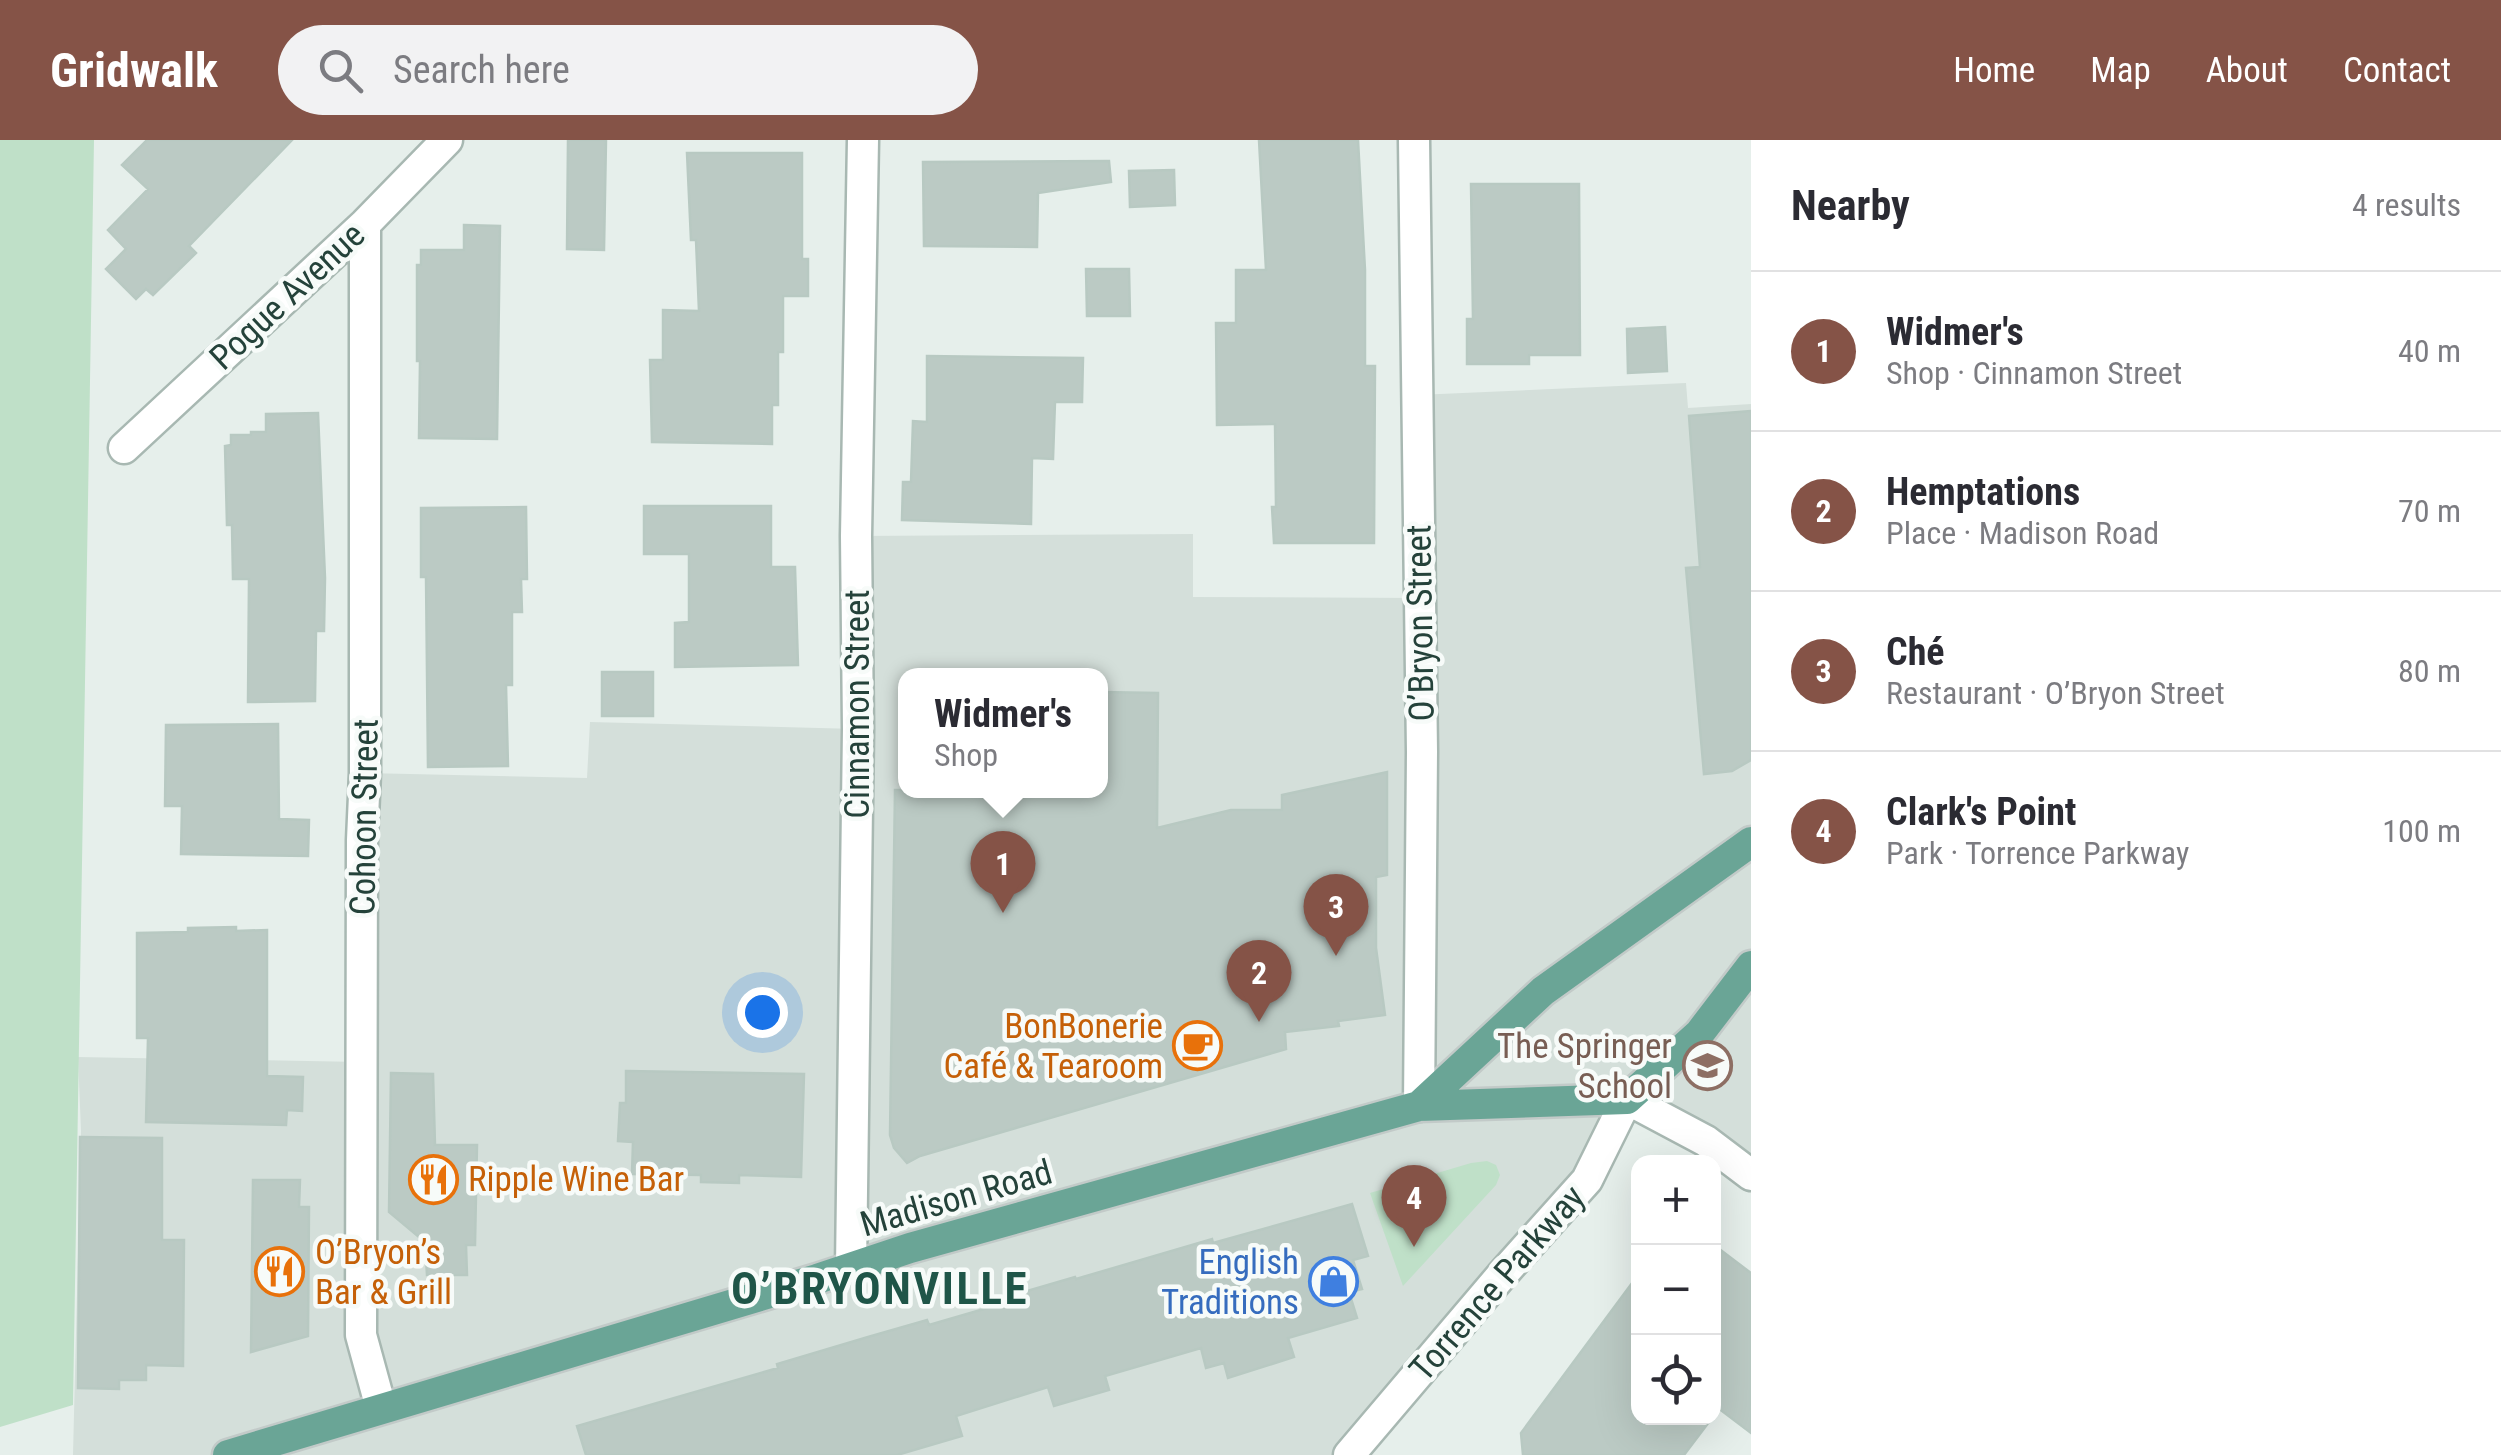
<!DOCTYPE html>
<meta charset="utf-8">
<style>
:root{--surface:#fff;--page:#f2f2f3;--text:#2b2b33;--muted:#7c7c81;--line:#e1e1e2;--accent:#855347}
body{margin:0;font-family:"Roboto Condensed",sans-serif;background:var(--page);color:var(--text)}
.controls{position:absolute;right:30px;bottom:30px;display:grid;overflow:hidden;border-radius:20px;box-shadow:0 10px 40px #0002}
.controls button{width:90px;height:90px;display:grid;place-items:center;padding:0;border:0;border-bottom:2px solid var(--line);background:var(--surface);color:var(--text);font:50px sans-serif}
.you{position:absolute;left:762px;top:872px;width:35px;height:35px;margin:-25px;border:8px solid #fff;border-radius:50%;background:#1a73e8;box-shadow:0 0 0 15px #1a73e833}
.badge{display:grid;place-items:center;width:65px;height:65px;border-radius:50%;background:var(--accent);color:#fff;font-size:32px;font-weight:700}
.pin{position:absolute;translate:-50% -82px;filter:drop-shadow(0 2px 5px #0008)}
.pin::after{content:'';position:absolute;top:52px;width:35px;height:30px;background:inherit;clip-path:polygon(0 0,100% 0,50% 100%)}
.popup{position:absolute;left:898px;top:528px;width:210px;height:130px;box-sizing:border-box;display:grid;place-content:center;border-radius:20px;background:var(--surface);filter:drop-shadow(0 2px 8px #0005);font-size:32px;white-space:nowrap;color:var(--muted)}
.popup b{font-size:38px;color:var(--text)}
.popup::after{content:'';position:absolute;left:50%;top:100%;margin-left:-20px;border:20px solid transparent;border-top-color:var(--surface)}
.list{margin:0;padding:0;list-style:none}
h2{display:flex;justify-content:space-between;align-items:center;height:130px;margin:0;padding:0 40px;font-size:42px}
h2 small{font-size:32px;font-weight:400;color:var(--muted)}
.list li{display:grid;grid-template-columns:65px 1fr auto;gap:30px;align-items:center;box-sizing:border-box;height:160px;padding:0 40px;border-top:2px solid var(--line)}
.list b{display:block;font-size:38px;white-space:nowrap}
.list p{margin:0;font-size:32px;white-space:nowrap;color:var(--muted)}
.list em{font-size:32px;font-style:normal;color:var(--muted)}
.icon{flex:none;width:55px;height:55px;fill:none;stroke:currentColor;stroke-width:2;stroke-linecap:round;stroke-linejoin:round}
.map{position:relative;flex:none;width:1751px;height:1315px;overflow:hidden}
header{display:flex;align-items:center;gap:60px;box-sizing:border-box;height:140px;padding:0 50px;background:var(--accent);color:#fff}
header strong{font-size:48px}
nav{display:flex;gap:55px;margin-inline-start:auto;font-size:35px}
.search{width:700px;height:90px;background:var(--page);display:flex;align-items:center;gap:25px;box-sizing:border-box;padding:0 35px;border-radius:55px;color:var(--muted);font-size:38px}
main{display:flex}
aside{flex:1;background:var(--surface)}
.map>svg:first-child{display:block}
.built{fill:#d4dfda;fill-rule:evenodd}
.green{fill:#bfe0c8}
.building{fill:#bbcac4;stroke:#b8c9c2;stroke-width:2.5}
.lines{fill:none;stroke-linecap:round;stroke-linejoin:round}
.minor-casing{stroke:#a8b8b2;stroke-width:35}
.major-casing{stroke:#c2cac8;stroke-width:35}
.minor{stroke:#fff;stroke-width:30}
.major{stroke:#6aa596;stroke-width:30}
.labels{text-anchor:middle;stroke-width:9;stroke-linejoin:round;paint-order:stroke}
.street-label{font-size:35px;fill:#24423a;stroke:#f7fbf9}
.food-label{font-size:35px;fill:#c56008;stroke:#f7fbf9;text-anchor:start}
.education-label{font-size:35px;fill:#785e54;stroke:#f7fbf9;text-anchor:end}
.shop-label{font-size:35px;fill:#366cbe;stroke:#f7fbf9;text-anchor:end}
.district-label{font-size:45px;font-weight:bold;letter-spacing:2.5px;fill:#1f5548;stroke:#f7fbf9}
</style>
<header>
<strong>Gridwalk</strong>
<div class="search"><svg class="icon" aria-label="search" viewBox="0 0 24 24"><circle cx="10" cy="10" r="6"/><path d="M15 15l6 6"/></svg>Search here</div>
<nav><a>Home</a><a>Map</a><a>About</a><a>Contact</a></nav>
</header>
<main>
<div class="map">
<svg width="1751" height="1315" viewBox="0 0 1751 1315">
<rect width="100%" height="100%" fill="#e6efeb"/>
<!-- built -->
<path class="built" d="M1686 243 1688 268 1751 264V1035L1627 959 1587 1040 1349 1315H73L81 991 78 917 361 922 365 633 587 638 590 582 857 589 856 396 1193 394V457L1419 458 1417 255ZM906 536H1100V650H906Z"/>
<!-- green -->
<path class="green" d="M0 0H94L73 1265 0 1287Z
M1487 1021 1496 1025 1500 1035 1496 1045 1403 1146 1370 1053 1471 1023Z"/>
<!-- building -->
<path class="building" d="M147 0H292L189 106 196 113 153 155 146 149 136 159 106 129 126 109 108 90 148 49 122 25Z
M568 0H606L604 110 567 109Z
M1259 0H1358L1365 130V226H1375L1374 403H1274L1272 367H1276L1275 284 1217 285 1216 183H1236V130H1266Z
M687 13H802V119H808V156H783V212H778V265H772V304L652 302 650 220H663V170L699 171 696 100H691Z
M1109 21 1111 42 1038 53 1037 107 924 106 923 22Z
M1174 30 1175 65 1130 67 1129 31Z
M1471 44H1579L1580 215H1529V224H1467V179H1473Z
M464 85 500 86 497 299 419 298 420 221H417V125H421V110H464Z
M1086 129H1129L1130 176H1087Z
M1665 187 1667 231 1628 233 1627 189Z
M927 216 1083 218 1082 262H1055L1053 319 1032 318 1031 384 902 380 903 342H911L913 281 927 282Z
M1751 271V620L1732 631 1704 634 1686 428 1700 427 1689 276Z
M318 273 325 438 324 491H316L315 561 248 562 249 439H233L232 385H227L225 306 231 305V295H251V292H266V274Z
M644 366H771V427H795L798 525 675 527V483L689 482V414H644Z
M526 367 527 439H521L522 472H512V545H506L508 626 428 627 426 437H421V368Z
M602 532H653V576H602Z
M1100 552 1158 553 1157 688 1231 670H1282V655L1387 632V735L1376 737V808L1385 875 1338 881 1339 886 1285 892 1286 909 920 1016 907 1023 894 1008 890 995 895 650H1100Z
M278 584 279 679 309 680 308 716 181 714 182 666H165L166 585Z
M236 787V791L267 790V936L303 937 302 971 287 970 286 985 146 982 148 898H137V793L188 792V788Z
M626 931 804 934 801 1037 739 1035V1043L701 1042V1035L632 1034 633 1002 618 1001 620 963H626Z
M391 933 433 934 435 1005H477L475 1105H466L467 1135H427L425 1102 389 1072Z
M80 997 162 998V1100H184L183 1226 146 1225V1240H119V1249L78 1248Z
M253 1040H300L299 1067H309L308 1196 251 1212Z
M1352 1064 1368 1116 1353 1120 1362 1149 1349 1152 1357 1178 1288 1198 1294 1217 1228 1238 1224 1223 1206 1228 1201 1208 1105 1236 1109 1250 1054 1266 1048 1247 956 1276 962 1296 897 1315H586L577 1286 778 1228 777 1224 868 1197 927 1180 929 1185 1022 1158 1020 1153 1075 1137 1076 1139 1212 1099 1213 1103Z
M1714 1105 1751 1133V1293L1714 1265Z
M1638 1135V1278H1712L1684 1315H1523L1521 1293Z"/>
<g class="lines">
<defs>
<path id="minor" d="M1414 0 1422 612 1419 966
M365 84V633L362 700 361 1195 381 1268
M124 308 365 84 447 0
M851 1128 858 589 856 396 863 0
M1349 1315 1501 1136 1587 1040 1627 959 1706 1001 1751 1035"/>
<path id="major" d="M1419 966 1543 851 1751 702
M228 1315 817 1139 910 1108 1419 966 1627 959 1699 894 1751 826"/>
</defs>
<!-- minor casing -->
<use href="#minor" class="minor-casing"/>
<!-- major casing -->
<use href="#major" class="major-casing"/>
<!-- minor -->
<use href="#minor" class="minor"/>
<!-- major -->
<use href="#major" class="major"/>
</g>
<!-- icons -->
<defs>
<symbol id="cafe-ring" viewBox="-11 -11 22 22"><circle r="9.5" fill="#f7fbf9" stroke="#e8710a" stroke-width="1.5"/><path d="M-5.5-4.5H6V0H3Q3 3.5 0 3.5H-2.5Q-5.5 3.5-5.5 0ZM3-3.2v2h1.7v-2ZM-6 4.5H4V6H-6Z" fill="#e8710a"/></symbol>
<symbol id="school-ring" viewBox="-11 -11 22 22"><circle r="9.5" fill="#f7fbf9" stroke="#8d6e63" stroke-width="1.5"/><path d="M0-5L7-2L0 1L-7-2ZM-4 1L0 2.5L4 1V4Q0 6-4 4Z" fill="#8d6e63"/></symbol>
<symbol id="restaurant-ring" viewBox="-11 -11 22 22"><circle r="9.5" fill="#f7fbf9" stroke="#e8710a" stroke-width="1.5"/><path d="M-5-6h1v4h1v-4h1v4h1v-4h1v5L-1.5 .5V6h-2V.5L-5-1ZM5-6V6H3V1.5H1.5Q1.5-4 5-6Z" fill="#e8710a"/></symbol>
<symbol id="shop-ring" viewBox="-11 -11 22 22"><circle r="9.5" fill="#f7fbf9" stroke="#3f7fe0" stroke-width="1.5"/><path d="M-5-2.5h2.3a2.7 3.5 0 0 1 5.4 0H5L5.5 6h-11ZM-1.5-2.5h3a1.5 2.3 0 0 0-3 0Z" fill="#3f7fe0"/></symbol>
</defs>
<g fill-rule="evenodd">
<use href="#cafe-ring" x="1170" y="878" width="55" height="55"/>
<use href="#school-ring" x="1680" y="898" width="55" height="55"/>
<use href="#restaurant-ring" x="406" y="1012" width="55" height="55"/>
<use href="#restaurant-ring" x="252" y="1104" width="55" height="55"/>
<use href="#shop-ring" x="1306" y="1114" width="55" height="55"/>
</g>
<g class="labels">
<!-- street labels -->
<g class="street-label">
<text transform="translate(287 156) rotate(-43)" y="12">Pogue Avenue</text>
<text transform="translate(1420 483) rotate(-91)" y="12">O’Bryon Street</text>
<text transform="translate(857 564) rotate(-90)" y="12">Cinnamon Street</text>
<text transform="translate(364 677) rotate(-89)" y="12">Cohoon Street</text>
<text transform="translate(956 1058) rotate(-16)" y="12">Madison Road</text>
<text transform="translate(1497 1143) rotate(-49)" y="12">Torrence Parkway</text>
</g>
<!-- food labels -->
<g class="food-label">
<text x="1163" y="898" text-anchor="end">BonBonerie<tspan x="1163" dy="40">Café &amp; Tearoom</tspan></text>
<text x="468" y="1051">Ripple Wine Bar</text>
<text x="315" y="1124">O’Bryon’s<tspan x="315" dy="40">Bar &amp; Grill</tspan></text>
</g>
<!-- education labels -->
<g class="education-label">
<text x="1672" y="918">The Springer<tspan x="1672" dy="40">School</tspan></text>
</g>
<!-- shop labels -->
<g class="shop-label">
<text x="1299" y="1134">English<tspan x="1299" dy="40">Traditions</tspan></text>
</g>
<!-- district labels -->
<g class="district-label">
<text x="880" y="1164">O’BRYONVILLE</text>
</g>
</g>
</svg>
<div class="controls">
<button>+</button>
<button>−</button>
<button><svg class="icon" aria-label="locate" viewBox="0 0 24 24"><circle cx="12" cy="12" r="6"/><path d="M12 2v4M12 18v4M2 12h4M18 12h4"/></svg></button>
</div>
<div class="you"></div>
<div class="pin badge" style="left:1003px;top:773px">1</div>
<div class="popup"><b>Widmer's</b>Shop</div>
<div class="pin badge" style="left:1259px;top:882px">2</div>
<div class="pin badge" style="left:1336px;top:816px">3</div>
<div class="pin badge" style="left:1414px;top:1107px">4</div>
</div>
<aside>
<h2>Nearby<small>4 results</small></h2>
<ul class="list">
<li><span class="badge">1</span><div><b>Widmer's</b><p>Shop · Cinnamon Street</p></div><em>40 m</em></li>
<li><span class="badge">2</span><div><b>Hemptations</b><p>Place · Madison Road</p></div><em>70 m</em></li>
<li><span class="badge">3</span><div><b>Ché</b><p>Restaurant · O’Bryon Street</p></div><em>80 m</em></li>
<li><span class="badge">4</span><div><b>Clark's Point</b><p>Park · Torrence Parkway</p></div><em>100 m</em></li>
</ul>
</aside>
</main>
